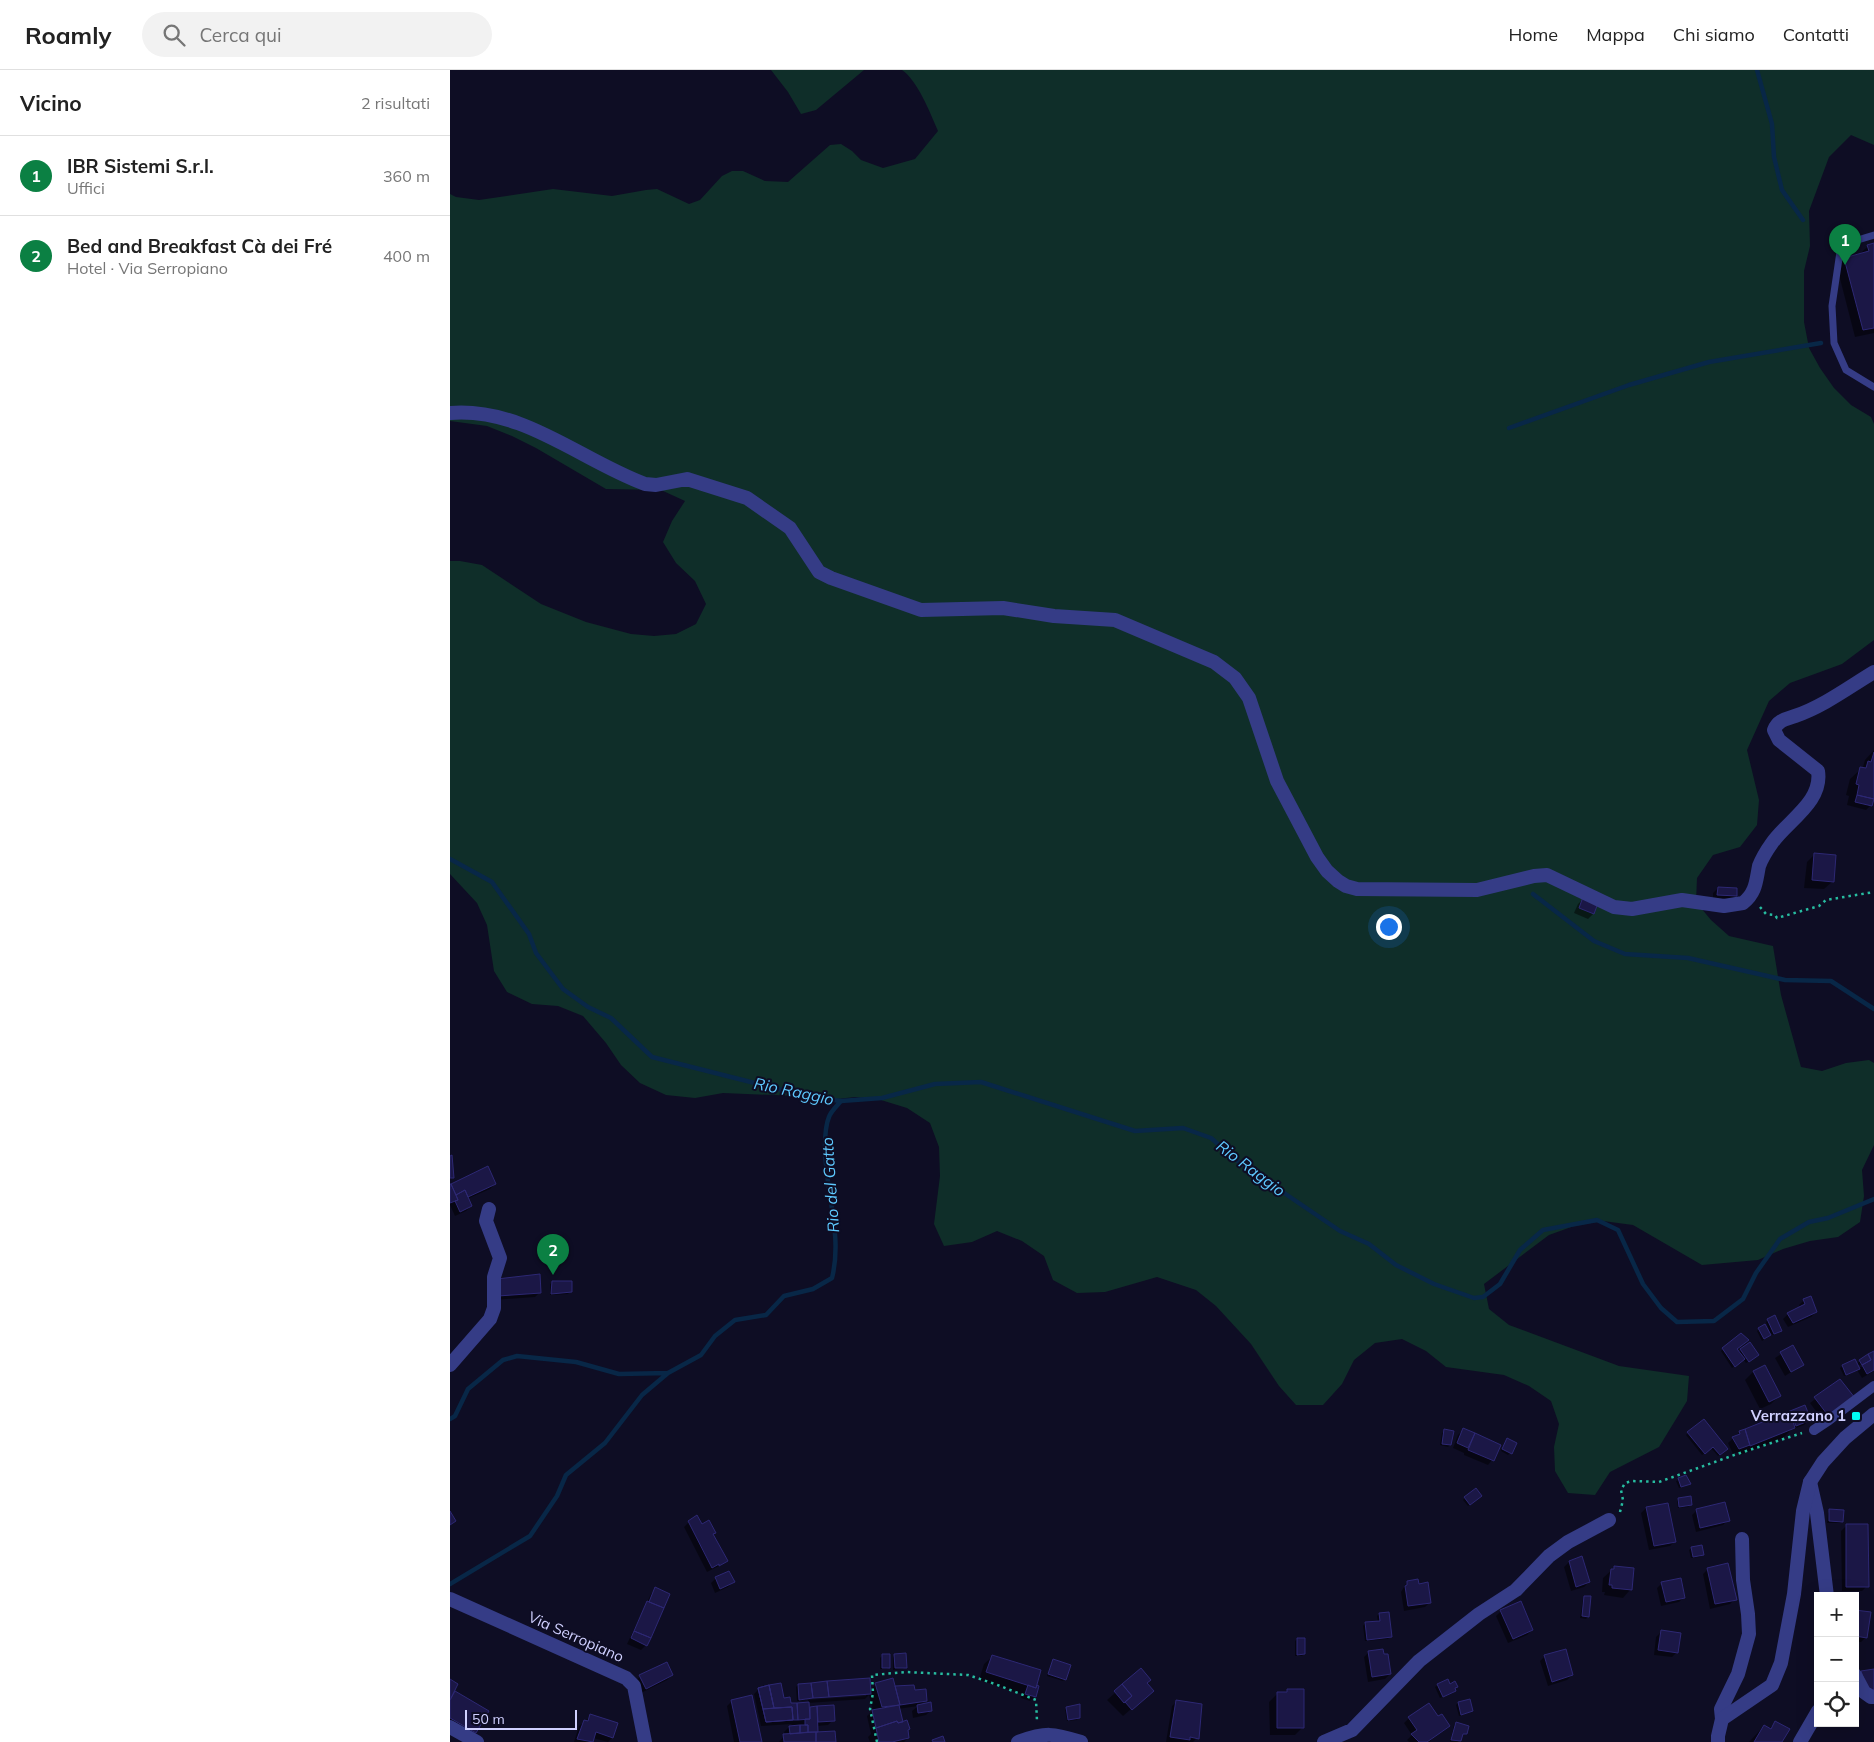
<!DOCTYPE html>
<html lang="it">
<meta charset="utf-8">
<style>
:root{--surface:#fff;--page:#f2f2f2;--text:#222;--muted:#767676;--line:#e0e0e0;--accent:#0b8043}
body{margin:0;font-family:Mulish,sans-serif;background:var(--page);color:var(--text)}
.controls{position:absolute;right:15px;bottom:15px;display:grid;overflow:hidden;border-radius:0px;box-shadow:0 5px 20px #0002}
.controls button{width:45px;height:45px;display:grid;place-items:center;padding:0;border:0;border-bottom:1px solid var(--line);background:var(--surface);color:var(--text);font:25px sans-serif}
.scale{position:absolute;left:15px;bottom:12px;width:112px;box-sizing:border-box;padding-left:5px;border:2px solid #d0d0ff;border-top:0;font-size:14px;line-height:18px;white-space:nowrap;color:#d0d0ff;-webkit-text-stroke:4px #0e0d24;paint-order:stroke}
.you{position:absolute;left:938px;top:856px;width:18px;height:18px;margin:-12px;border:4px solid #fff;border-radius:50%;background:#1a73e8;box-shadow:0 0 0 8px #1a73e833}
.badge{display:grid;place-items:center;width:32px;height:32px;border-radius:50%;background:var(--accent);color:#fff;font-size:16px;font-weight:700}
.pin{position:absolute;translate:-50% -41px;filter:drop-shadow(0 1px 2px #0008)}
.pin::after{content:'';position:absolute;top:26px;width:18px;height:15px;background:inherit;clip-path:polygon(0 0,100% 0,50% 100%)}
.list{margin:0;padding:0;list-style:none}
h2{display:flex;justify-content:space-between;align-items:center;height:65px;margin:0;padding:0 20px;font-size:21px}
h2 small{font-size:16px;font-weight:400;color:var(--muted)}
.list li{display:grid;grid-template-columns:32px 1fr auto;gap:15px;align-items:center;box-sizing:border-box;height:80px;padding:0 20px;border-top:1px solid var(--line)}
.list b{display:block;font-size:19px;white-space:nowrap}
.list p{margin:0;font-size:16px;white-space:nowrap;color:var(--muted)}
.list em{font-size:16px;font-style:normal;color:var(--muted)}
.icon{flex:none;width:28px;height:28px;fill:none;stroke:currentColor;stroke-width:2;stroke-linecap:round;stroke-linejoin:round}
.map{position:relative;flex:none;width:1424px;height:1672px;overflow:hidden}
header{display:flex;align-items:center;gap:30px;box-sizing:border-box;height:70px;padding:0 25px;background:var(--surface);border-bottom:1px solid var(--line)}
header strong{font-size:24px}
nav{display:flex;gap:28px;margin-inline-start:auto;font-size:18px}
.search{width:350px;height:45px;background:var(--page);display:flex;align-items:center;gap:12px;box-sizing:border-box;padding:0 18px;border-radius:28px;color:var(--muted);font-size:19px}
main{display:flex}
aside{flex:1;background:var(--surface)}
.map>svg:first-child{display:block}
.green{fill:#0f2e29}
.shadow{fill:#0007;fill-rule:evenodd}
.lines{fill:none;stroke-linecap:round;stroke-linejoin:round}
.stream{stroke:#082747;stroke-width:4.5}
.building{fill:#1b1746;stroke:#2d2874}
.path{stroke:#27bca0;stroke-width:2.5;stroke-dasharray:2.5 4;stroke-linecap:butt}
.service{stroke:#353c86;stroke-width:7}
.pedestrian{stroke:#353c86;stroke-width:10}
.minor{stroke:#353c86;stroke-width:14}
.tertiary{stroke:#353c86;stroke-width:14}
.poi-dot{fill:#00fbf4;stroke:#0e0d24;stroke-width:2}
.labels{text-anchor:middle;stroke-width:4;stroke-linejoin:round;paint-order:stroke}
.poi-label{font-size:15px;font-weight:bold;fill:#d0d0ff;stroke:#0e0d24;text-anchor:end}
.street-label{font-size:15px;fill:#d0d0ff;stroke:#0e0d24}
.water-label{font-size:16px;font-style:italic;fill:#5ec9ff;stroke:#0e0d24}
</style>
<header>
<strong>Roamly</strong>
<div class="search"><svg class="icon" aria-label="search" viewBox="0 0 24 24"><circle cx="10" cy="10" r="6"/><path d="M15 15l6 6"/></svg>Cerca qui</div>
<nav><a>Home</a><a>Mappa</a><a>Chi siamo</a><a>Contatti</a></nav>
</header>
<main>
<aside>
<h2>Vicino<small>2 risultati</small></h2>
<ul class="list">
<li><span class="badge">1</span><div><b>IBR Sistemi S.r.l.</b><p>Uffici</p></div><em>360 m</em></li>
<li><span class="badge">2</span><div><b>Bed and Breakfast Cà dei Fré</b><p>Hotel · Via Serropiano</p></div><em>400 m</em></li>
</ul>
</aside>
<div class="map">
<svg width="1424" height="1672" viewBox="0 0 1424 1672">
<rect width="100%" height="100%" fill="#0e0d24"/>
<!-- green -->
<path class="green" d="M321 0H414L366 40 351 44 338 22Z
M452 0H1424V75L1401 65 1379 87 1359 141 1360 176 1354 201V252L1359 278 1370 298 1384 318 1401 335 1421 347 1424 354V570L1392 594 1340 613 1319 631 1297 680 1309 730 1307 755 1290 777 1263 785 1247 808 1246 832 1261 850 1279 866 1323 876 1331 925 1351 997 1372 1001 1396 993 1419 990 1424 993V1075L1412 1100 1414 1126 1410 1152 1388 1167 1360 1171 1333 1179 1308 1190 1252 1195 1183 1155 1153 1151 1124 1156 1099 1165 1034 1214 1039 1239 1059 1255 1169 1296 1239 1306 1237 1331 1209 1377 1160 1402 1145 1425 1118 1423 1105 1401 1104 1377 1109 1354 1101 1331 1079 1316 1054 1305 996 1297 976 1281 952 1269 925 1273 904 1290 892 1314 873 1335H846L829 1316 801 1274 766 1236 746 1220 707 1207 655 1222 627 1223 603 1210 594 1186 572 1171 547 1161 522 1172 494 1176 484 1154 490 1106 489 1077 480 1053 457 1038 431 1030 405 1027 378 1030 348 1026 273 1023 245 1028 216 1025 190 1013 171 995 156 973 133 946 108 936 82 934 57 922 44 901 37 855 27 833 0 804V491H10L32 495 91 534 136 552 181 564 204 566 226 564 246 554 256 534 245 511 226 493 213 472 222 451 235 431 211 420 156 419 86 378 62 366 37 356 0 351V124L6 127 29 130 103 119 162 126 196 120 207 119 239 134 250 130 272 106 282 101H293L315 111 338 112 380 75 391 74 402 81 411 90 433 98 465 89 488 61C480 43 468 11 452 0Z"/>
<!-- shadow -->
<path class="shadow" d="M1424 175V263L1405 267 1387 197 1394 189 1410 184 1418 176Z
M1424 680V731H1422L1421 735 1416 740 1397 735 1399 726 1396 725 1400 709 1413 697 1415 690Z
M1365 784 1382 812 1374 819 1354 818 1357 792Z
M1268 818 1285 826 1280 831 1263 829V823Z
M1133 829 1147 834 1143 844 1138 849 1124 843 1128 834Z
M38 1098 45 1114 40 1119 17 1129 21 1136 16 1141 5 1146 0 1135V1115Z
M103 1212 120 1222 118 1224 100 1225V1214Z
M43 1215 90 1222 85 1227 44 1230Z
M1354 1230 1366 1242 1361 1247 1338 1257 1333 1249 1338 1244 1350 1238 1349 1235Z
M1318 1250 1328 1262 1322 1265 1321 1264 1312 1271 1307 1261 1309 1259 1319 1260 1316 1252Z
M1342 1277 1352 1295 1335 1306 1325 1288Z
M1273 1279H1286L1288 1282 1291 1280 1306 1287 1296 1293 1293 1289 1282 1298 1271 1281Z
M1424 1283V1301L1412 1308 1407 1300 1394 1306 1390 1298 1393 1296 1406 1294ZM1416 1292V1295L1407 1299 1406 1297Z
M1314 1297 1329 1326 1321 1334 1310 1339 1295 1310 1303 1302Z
M1389 1311 1403 1328 1374 1352 1360 1333Z
M1354 1337 1359 1350 1354 1355 1341 1360 1333 1368 1290 1385 1288 1382 1283 1384 1278 1373 1290 1362Z
M1013 1360 1049 1375 1042 1390 1038 1395 1014 1385V1383L1003 1378 1008 1365Z
M995 1361 1000 1375 998 1377 990 1375 992 1363Z
M1238 1363 1276 1379 1268 1386 1261 1378 1252 1385 1236 1365Z
M1055 1372 1060 1383 1058 1385 1051 1381Z
M1236 1407 1239 1414 1229 1418 1226 1411Z
M1015 1428H1028L1018 1436 1013 1430Z
M1229 1429 1241 1435 1238 1437 1228 1438 1227 1431Z
M1196 1438 1225 1471 1220 1476 1199 1480 1191 1443Z
M1247 1440 1278 1450 1273 1455 1246 1462 1242 1445Z
M1380 1441 1392 1451 1390 1453H1377L1378 1443Z
M239 1452 251 1456 262 1464 276 1491 271 1495 257 1502 234 1457Z
M1396 1456 1417 1516 1412 1521H1392L1391 1461Z
M1242 1478 1252 1484 1250 1487 1241 1488 1239 1480Z
M1119 1492 1139 1512 1134 1517 1121 1521 1114 1497Z
M1165 1497 1180 1520 1173 1528 1154 1525 1155 1522H1152L1153 1508Z
M1258 1499 1285 1529 1280 1534 1260 1539 1253 1504Z
M266 1508 283 1512 278 1517 265 1523 261 1513Z
M957 1512 968 1515 980 1532 975 1537 954 1541 951 1522Z
M1212 1513 1234 1527 1229 1532 1211 1536 1207 1518Z
M206 1519 196 1575 191 1580 177 1574 201 1524Z
M1135 1527 1140 1528 1138 1547 1136 1549 1130 1548 1133 1529Z
M1051 1541 1082 1560 1077 1565 1058 1573 1046 1546Z
M1405 1541 1416 1567 1411 1572H1405Z
M929 1544 940 1567 938 1569 915 1571 913 1556 915 1553 928 1552 927 1546Z
M1211 1562 1227 1582 1222 1587 1204 1585 1206 1567Z
M847 1569 854 1584 852 1586H845V1571Z
M919 1582 940 1604 935 1609 918 1612 914 1587Z
M445 1585 455 1597 453 1599 443 1600V1587Z
M432 1586 439 1597 437 1599H430V1588Z
M1095 1586 1122 1605 1117 1610 1098 1616 1090 1591Z
M542 1587 588 1617 585 1626 580 1631 571 1628 572 1624 529 1610 534 1594Z
M603 1591 615 1609 613 1611 597 1606Z
M691 1600 694 1628 673 1646 657 1630Z
M222 1605 217 1610 191 1623 185 1611 190 1607Z
M0 1610 2 1621 37 1641 23 1664 0 1651Z
M426 1614 464 1621 476 1630 470 1635 481 1640 476 1645 463 1648 462 1641 468 1636 448 1639 458 1668 454 1672H420L418 1667 421 1664 417 1646 423 1640 419 1625 415 1629 358 1633 359 1640 360 1638 383 1637V1650L378 1655 367 1656V1661L385 1672H329L335 1665 334 1662 342 1654 311 1656 304 1624 309 1619 333 1629 340 1634 358 1633V1630L347 1631 346 1617 348 1615 420 1620ZM416 1623V1626L356 1630V1628Z
M988 1615H999L1006 1617 1003 1623 990 1628 985 1617Z
M837 1620 853 1657 845 1665H820L819 1632 827 1624H834Z
M282 1631 311 1672H284L277 1636Z
M727 1631 747 1668 743 1672H716L722 1636Z
M1008 1633 1022 1641 1009 1646 1006 1635Z
M617 1638 629 1647 627 1650 617 1651 615 1640Z
M141 1646 162 1668 158 1672 143 1668 141 1672H124L129 1656Z
M959 1648 985 1666 979 1672H959L957 1670 962 1665 954 1653Z
M1326 1652 1331 1672H1299L1314 1656 1319 1659Z
M1006 1653 1016 1663 1012 1665 1008 1672H1000L1004 1655Z"/>
<g class="lines">
<!-- stream -->
<path class="stream" d="M1307 0 1322 54 1324 87 1332 120 1353 150
M1059 358 1179 315 1259 292 1371 273
M0 789 42 812 79 864 86 883 113 919 138 937 161 948 202 987 360 1027 391 1031 432 1028 485 1014 531 1012 685 1061 733 1058 761 1068 790 1093 890 1161 919 1174 946 1195 984 1214 1024 1228 1033 1227 1050 1214 1070 1180 1093 1160 1147 1150 1168 1160 1193 1214 1211 1238 1227 1252 1264 1251 1293 1229 1306 1203 1330 1169 1359 1152 1378 1148 1424 1129
M1083 824 1144 871 1175 884 1238 888 1335 910 1381 911 1424 939
M0 1349 5 1346 18 1319 53 1290 67 1286 126 1292 169 1304 218 1303
M0 1514 80 1466 107 1426 116 1405 155 1373 192 1325 218 1303 251 1285 265 1266 285 1250 316 1245 334 1226 363 1219 382 1208C393 1165 375 1121 375 1077 375 1068 375 1056 379 1047 381 1041 387 1036 391 1031"/>
</g>
<!-- building -->
<path class="building" d="M1424 173V258L1413 260 1394 188 1419 181 1417 175Z
M1424 682V729L1407 725 1409 715 1406 714 1410 697 1416 698 1418 691 1421 692Z
M1407 725 1424 729 1422 736 1405 732Z
M1364 783 1386 785 1384 812 1362 810Z
M1268 817 1287 818V826L1267 825Z
M1133 827 1148 833 1144 844 1129 838Z
M2 1085 4 1108H0V1086Z
M38 1096 46 1114 18 1127 15 1120 6 1125 1 1114Z
M1 1114 8 1130 0 1133V1114Z
M15 1120 22 1136 10 1142 5 1131 8 1130 6 1125Z
M90 1204 91 1223 48 1226 47 1209Z
M102 1211H122V1222L101 1224Z
M1361 1226 1367 1242 1343 1253 1337 1243 1355 1234 1353 1229Z
M1325 1245 1332 1261 1324 1264 1317 1249Z
M1315 1254 1321 1265 1314 1269 1308 1258Z
M1291 1263 1299 1270 1287 1279 1295 1289 1285 1297 1272 1278Z
M1300 1272 1309 1285 1299 1292 1290 1279Z
M1343 1275 1354 1295 1341 1302 1330 1282Z
M1424 1281V1300L1417 1304 1412 1295 1421 1290 1418 1284Z
M1418 1284 1421 1290 1412 1295 1409 1290Z
M1405 1289 1410 1299 1396 1305 1392 1295Z
M1315 1295 1331 1326 1319 1332 1303 1301Z
M1390 1309 1405 1328 1380 1348 1364 1327Z
M1355 1335 1361 1350 1346 1356 1340 1341Z
M1340 1341 1345 1358 1300 1376 1295 1359Z
M1254 1349 1278 1379 1270 1385 1263 1377 1255 1384 1237 1362Z
M1013 1358 1025 1363 1018 1378 1007 1373Z
M994 1359 1004 1361 1001 1375 992 1374Z
M1295 1359 1300 1375 1289 1379 1282 1367 1290 1364 1289 1361Z
M1025 1363 1051 1375 1044 1391 1018 1380Z
M1057 1368 1067 1373 1062 1384 1052 1379Z
M1236 1405 1241 1414 1231 1417 1228 1408Z
M1026 1418 1032 1426 1020 1435 1014 1427Z
M1241 1426 1242 1435 1229 1437 1228 1428Z
M1275 1432 1280 1451 1250 1458 1246 1439Z
M1218 1433 1226 1472 1204 1476 1196 1437Z
M1379 1439 1394 1440 1393 1452 1379 1451Z
M0 1441 6 1451 0 1455Z
M247 1445 252 1454 259 1450 266 1463 263 1464 278 1491 269 1496V1494L262 1498 238 1451Z
M1396 1454H1418L1419 1517H1396Z
M1252 1475 1254 1485 1243 1487 1241 1477Z
M1132 1486 1140 1512 1126 1517 1119 1491Z
M1278 1493 1287 1530 1265 1534 1257 1498Z
M1164 1496 1184 1498 1182 1520 1162 1518V1515H1159L1161 1499H1164Z
M279 1501 285 1512 270 1519 265 1507Z
M1231 1508 1235 1528 1216 1532 1211 1512Z
M968 1509 969 1514 978 1512 981 1533 958 1536 955 1516 957 1515V1511Z
M205 1517 220 1524 214 1538 199 1532Z
M1134 1526H1141L1139 1547 1132 1546Z
M197 1531 214 1538 201 1568 184 1561Z
M1071 1531 1083 1560 1063 1569 1050 1540Z
M1405 1540 1421 1542 1417 1568 1405 1566Z
M939 1542 942 1567 917 1570 915 1552 930 1551 929 1543Z
M1211 1560 1231 1563 1228 1583 1208 1580Z
M184 1561 201 1568 197 1576 181 1568Z
M847 1568H855V1584L847 1585Z
M933 1579 934 1584H938L941 1604 922 1607 918 1581Z
M1116 1579 1123 1605 1102 1612 1094 1585Z
M456 1583 457 1598H445L444 1584Z
M432 1584H440V1598H432Z
M542 1585 591 1600 586 1618 536 1602Z
M603 1589 621 1595 616 1610 598 1604Z
M217 1592 223 1605 196 1619 189 1605Z
M691 1598 701 1610 697 1613 704 1621 682 1640 675 1632 682 1626 672 1614Z
M1424 1599V1619L1423 1620 1416 1616 1411 1601Z
M420 1608 421 1624 379 1627 377 1611Z
M443 1608 450 1635 432 1637 425 1613Z
M0 1609 8 1614 0 1630Z
M998 1609 1000 1614 1005 1611 1008 1617 1005 1618 1006 1621 993 1627 987 1614Z
M377 1611 379 1627 363 1628 361 1613Z
M331 1613 334 1628 340 1627 341 1633H347L348 1650H343L342 1637 324 1638 319 1615Z
M361 1613 363 1628 349 1630 348 1614Z
M672 1614 682 1626 674 1633 664 1621Z
M319 1615 324 1638 342 1637 343 1650 316 1652 308 1618Z
M319 1615 324 1638 313 1639 308 1618Z
M464 1615 465 1620 476 1619 477 1631 450 1635 445 1616Z
M578 1615 586 1618 587 1615 589 1616 586 1627 575 1624Z
M837 1619H854V1658H827V1622H837Z
M5 1621 39 1641 26 1663 0 1648V1630Z
M302 1625 312 1672H290L281 1630Z
M1020 1629 1023 1641 1011 1645 1008 1632Z
M726 1630 752 1634 749 1669 740 1667V1670L720 1667Z
M359 1632 360 1649 348 1650 347 1633Z
M481 1632 482 1641 468 1643 467 1635Z
M979 1633 988 1646 992 1644 1000 1656 977 1672H969L961 1664 967 1660 958 1647Z
M630 1634V1648L618 1650 616 1637Z
M384 1635 385 1651 368 1652 367 1636Z
M449 1635 453 1652 448 1653 447 1651 426 1658 422 1640Z
M367 1636 368 1662H358V1655H355V1649H360V1637Z
M342 1637 343 1650 316 1652 313 1639Z
M140 1644 168 1653 163 1668 146 1662 143 1672 127 1669 134 1650 138 1651Z
M457 1650 460 1659 458 1660 459 1668 442 1672H429L426 1658 447 1651 448 1653Z
M1325 1651 1340 1659 1332 1672H1304L1314 1655 1321 1659Z
M1006 1652 1019 1656 1017 1664H1013L1011 1671 1001 1670Z
M350 1655V1663L340 1664 339 1656Z
M350 1655H358V1662L350 1663Z
M385 1661 386 1672H366V1662Z
M366 1662V1672H334L333 1664Z
M493 1666 495 1672H483L482 1670Z"/>
<g class="lines">
<!-- path -->
<path class="path" d="M1310 837 1316 844 1325 845 1327 848 1369 836 1376 830 1424 822
M1170 1442 1173 1430 1171 1420 1175 1413 1182 1411 1209 1412 1287 1384 1352 1363
M427 1672 420 1639 423 1623 422 1605 456 1602 518 1605 545 1614 586 1630 587 1651"/>
<!-- service -->
<path class="service" d="M1424 165 1391 175 1382 236 1384 273 1396 300 1424 317"/>
<!-- pedestrian -->
<path class="pedestrian" d="M1364 1360 1379 1350 1424 1316"/>
<!-- minor -->
<path class="minor" d="M0 343C73 337 130 390 195 414L206 415 237 409 297 428 340 458 369 502 381 508 471 540 553 538 604 546 665 550 764 592 785 608 799 628 827 711 867 787 877 801 888 811 896 816 907 819 1027 820 1084 806 1097 805 1164 837 1182 839 1232 830 1274 836 1293 833C1306 823 1306 811 1309 796 1312 788 1317 780 1322 773 1337 751 1373 732 1368 701L1329 670 1324 660C1328 650 1336 649 1345 646 1374 636 1399 617 1424 602
M0 1295 40 1249 44 1238V1207L50 1188 36 1151 39 1139
M1360 1412 1367 1443 1377 1526
M0 1529 176 1608 184 1616 195 1672
M1405 1605 1414 1622 1421 1627H1424
M1272 1649 1271 1639 1288 1604 1299 1564 1298 1544 1293 1510 1292 1469
M0 1657 27 1672
M568 1672C596 1662 603 1663 631 1672
M874 1672 902 1660 969 1591 1029 1544 1066 1520 1099 1486 1118 1472 1159 1450
M1350 1672 1368 1641"/>
<!-- tertiary -->
<path class="tertiary" d="M1268 1672V1666L1272 1649 1322 1615 1331 1593 1344 1524 1353 1441 1360 1412 1373 1392 1395 1368 1424 1344"/>
</g>
<!-- markers -->
<rect class="poi-dot" x="1401" y="1341" width="10" height="10" rx="2.5"/>
<g class="labels">
<!-- poi labels -->
<g class="poi-label">
<text x="1396" y="1351">Verrazzano 1</text>
</g>
<!-- street labels -->
<g class="street-label">
<text transform="translate(126 1567) rotate(24)" y="5">Via Serropiano</text>
</g>
<!-- water labels -->
<g class="water-label">
<text transform="translate(344 1021) rotate(12)" y="6">Rio Raggio</text>
<text transform="translate(801 1098) rotate(37)" y="6">Rio Raggio</text>
<text transform="translate(380 1115) rotate(-94)" y="6">Rio del Gatto</text>
</g>
</g>
</svg>
<div class="controls">
<button>+</button>
<button>−</button>
<button><svg class="icon" aria-label="locate" viewBox="0 0 24 24"><circle cx="12" cy="12" r="6"/><path d="M12 2v4M12 18v4M2 12h4M18 12h4"/></svg></button>
</div>
<div class="scale">50 m</div>
<div class="you"></div>
<div class="pin badge" style="left:1395px;top:195px">1</div>
<div class="pin badge" style="left:103px;top:1205px">2</div>
</div>
</main>
